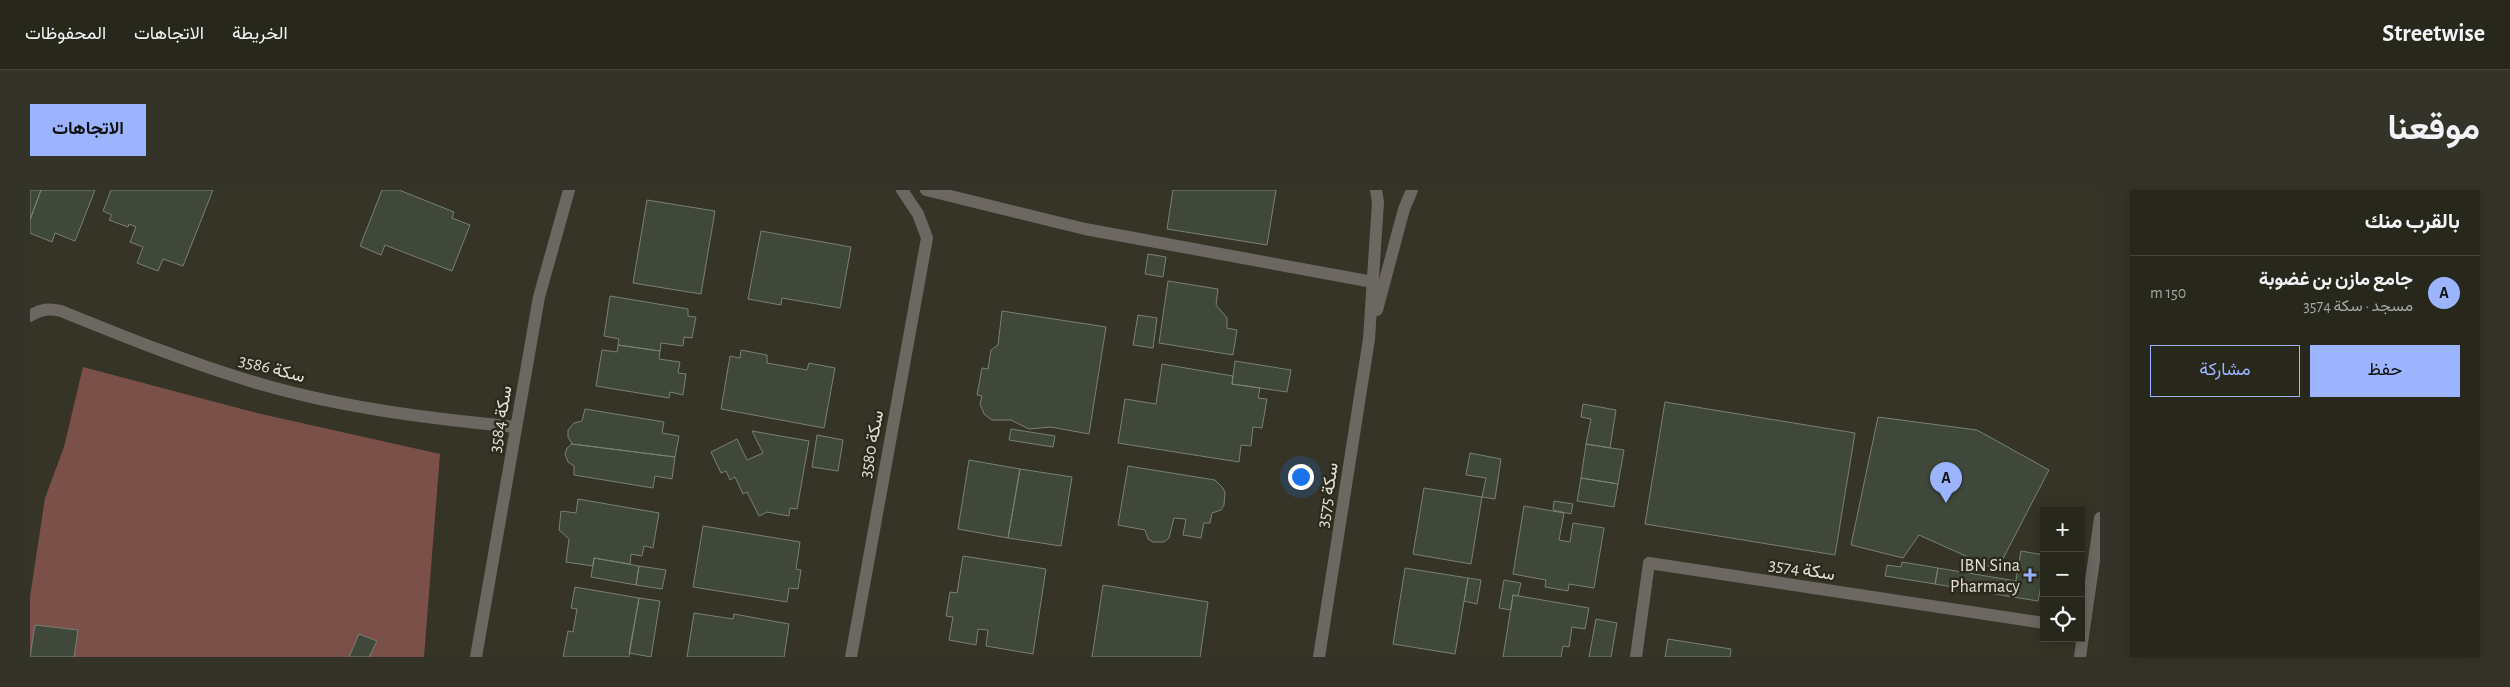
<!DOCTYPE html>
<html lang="ar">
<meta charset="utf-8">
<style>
:root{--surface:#28271c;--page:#343329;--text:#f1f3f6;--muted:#a5a5a3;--line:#44443b;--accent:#9bb4fd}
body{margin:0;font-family:"Alegreya Sans",Vazirmatn,sans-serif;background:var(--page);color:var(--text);direction:rtl}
.controls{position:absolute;right:15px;bottom:15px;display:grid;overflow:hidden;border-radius:0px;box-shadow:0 2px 12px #0003}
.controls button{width:45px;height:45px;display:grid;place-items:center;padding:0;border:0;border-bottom:1px solid var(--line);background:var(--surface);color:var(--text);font:25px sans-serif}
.you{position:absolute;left:1270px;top:286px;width:18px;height:18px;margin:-12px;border:4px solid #fff;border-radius:50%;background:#1a73e8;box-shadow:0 0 0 8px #1a73e833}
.badge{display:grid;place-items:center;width:32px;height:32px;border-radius:50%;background:var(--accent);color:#111;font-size:16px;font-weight:700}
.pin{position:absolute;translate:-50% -41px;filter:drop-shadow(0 1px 2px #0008)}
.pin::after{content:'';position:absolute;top:26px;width:18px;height:15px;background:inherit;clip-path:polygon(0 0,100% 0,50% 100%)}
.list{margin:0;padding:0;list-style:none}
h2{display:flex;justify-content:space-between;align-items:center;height:65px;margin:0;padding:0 20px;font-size:21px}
h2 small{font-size:16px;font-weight:400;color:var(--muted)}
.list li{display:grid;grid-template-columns:32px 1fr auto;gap:15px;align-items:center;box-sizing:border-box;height:75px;padding:0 20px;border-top:1px solid var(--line)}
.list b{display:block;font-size:19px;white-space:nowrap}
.list p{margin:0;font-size:16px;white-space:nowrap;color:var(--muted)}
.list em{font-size:16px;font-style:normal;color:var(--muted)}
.actions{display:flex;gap:10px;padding:15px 20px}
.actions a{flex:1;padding:11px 0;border:1px solid var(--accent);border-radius:0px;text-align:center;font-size:18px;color:var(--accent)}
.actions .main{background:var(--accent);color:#111}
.icon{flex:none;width:28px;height:28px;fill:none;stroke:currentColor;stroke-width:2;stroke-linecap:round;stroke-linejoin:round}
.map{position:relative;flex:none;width:2070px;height:467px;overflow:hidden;direction:ltr;border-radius:0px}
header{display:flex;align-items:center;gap:30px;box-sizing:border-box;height:70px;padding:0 25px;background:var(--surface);border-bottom:1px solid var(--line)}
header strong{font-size:24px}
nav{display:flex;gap:28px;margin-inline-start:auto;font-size:18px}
.intro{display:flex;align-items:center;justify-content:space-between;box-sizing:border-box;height:120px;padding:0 30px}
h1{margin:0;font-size:35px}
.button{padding:12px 22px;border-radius:0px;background:var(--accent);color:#111;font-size:18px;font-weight:700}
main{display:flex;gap:30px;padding:0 30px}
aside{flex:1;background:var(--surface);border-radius:0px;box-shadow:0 2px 12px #0003}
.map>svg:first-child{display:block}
.green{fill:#7a5048}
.building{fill:#40483b;stroke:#788172}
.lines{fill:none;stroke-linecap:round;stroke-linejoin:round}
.lane{stroke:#6d6762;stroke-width:12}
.street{stroke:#6d6762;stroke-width:12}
.poi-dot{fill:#9bb4fd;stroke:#2c2a1c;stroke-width:2}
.labels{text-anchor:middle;stroke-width:5;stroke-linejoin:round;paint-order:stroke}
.street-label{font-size:18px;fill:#e1dfd7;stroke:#2c2a1c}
.poi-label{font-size:18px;fill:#e1dfd7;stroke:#2c2a1c;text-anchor:end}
</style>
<header>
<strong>Streetwise</strong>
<nav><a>الخريطة</a><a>الاتجاهات</a><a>المحفوظات</a></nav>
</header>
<div class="intro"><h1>موقعنا</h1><a class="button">الاتجاهات</a></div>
<main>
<aside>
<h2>بالقرب منك<small></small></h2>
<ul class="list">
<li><span class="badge">A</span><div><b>جامع مازن بن غضوبة</b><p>مسجد · سكة 3574</p></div><em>150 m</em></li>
</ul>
<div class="actions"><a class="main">حفظ</a><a>مشاركة</a></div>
</aside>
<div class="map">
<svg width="2070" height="467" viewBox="0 0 2070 467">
<rect width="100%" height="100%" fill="#363426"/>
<!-- green -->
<path class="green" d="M53 177 227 223 410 264 394 467H0V407L15 308 34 257Z"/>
<!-- building -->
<path class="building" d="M0 0H11L0 30Z
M11 0H65L45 51 25 43 22 52 0 43V30Z
M81 0H183L153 76 133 69 128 81 107 73 113 57 100 52 106 37 99 34 98 37 79 30 82 25 73 21Z
M352 0H369L424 22 422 28 440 35 422 81 355 55 351 65 330 56Z
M1143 0H1246L1237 55 1137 39Z
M617 10 685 21 671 104 603 93Z
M731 41 821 57 810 118 752 108 751 115 718 109Z
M1118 64 1136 67 1133 87 1115 84Z
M1138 91 1188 99 1186 115 1197 128V138L1207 140 1203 165 1129 153Z
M580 106 658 119V126L666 127 662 148 654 147 653 156 631 153 630 161 588 155 589 149 574 146Z
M972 121 1076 137 1059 244 1021 237 999 239 981 230H962L954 224 950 214 952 206 947 205 952 178 958 179 961 160 968 155Z
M1108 125 1127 128 1123 158 1103 155Z
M588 155 630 161 629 169 650 172 648 183 656 184 653 205 640 202 639 208 566 196 572 160 587 162Z
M711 160 737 165V173L777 180 779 173 805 178 794 238 691 219 700 166 710 168Z
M1205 171 1261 180 1257 202 1202 194Z
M1132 174 1203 186 1202 194 1230 198 1228 208 1237 209 1232 238 1223 237 1221 256 1211 255 1209 272 1088 253 1095 209 1126 214Z
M1635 212 1825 243 1805 365 1615 334Z
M1553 214 1586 220 1580 258 1556 254 1561 229 1551 227Z
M555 219 634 232 632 243 649 246 645 267 542 254 538 247V240L544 233 552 231Z
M1848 227 1947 240 2019 280 1967 380 1889 345 1873 368 1821 355Z
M981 239 1025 246 1023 257 979 250Z
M722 241 779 251 767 319 760 318 759 326 737 322 729 326 717 302 713 304 705 287 700 290 696 281 691 283 681 262 707 249 717 270 733 263Z
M787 245 813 250 808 281 782 277Z
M542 254 645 267 642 289 625 286 623 298 544 285V276L538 272 535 264 537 258Z
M1556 254 1594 260 1588 294 1551 288Z
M1440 263 1471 269 1465 309 1452 307 1456 288 1436 285Z
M939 270 990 279 978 348 928 339Z
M1098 276 1185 290 1192 297 1195 302 1194 315 1191 320 1182 323 1180 333H1174L1171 348 1153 345 1156 329 1144 328 1139 348 1134 352H1123L1118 349 1115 340 1088 335Z
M990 279 1042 287 1031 356 978 348Z
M1551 288 1588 294 1584 317 1547 311Z
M1394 298 1452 307 1441 374 1383 364Z
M548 309 629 323 623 358 614 356 612 366 601 364 600 374 564 368 563 376 536 372 539 349 529 340 531 321 546 323Z
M1524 311 1543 314 1541 324 1523 320Z
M1494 316 1534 323 1529 350 1540 352 1543 333 1574 338 1564 398 1539 394 1538 401 1515 397 1516 390 1483 384Z
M673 336 770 352 766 379 771 380 768 399 759 398 757 412 663 397Z
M1991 361 2014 365V380L2008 411 1983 407Z
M933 366 1016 379 1003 464 956 456 958 440 948 439 946 455 919 450 923 427 916 426 920 402 927 403Z
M564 368 609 376 606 395 561 387Z
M1872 372 1908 378 1905 394 1855 386 1857 375 1871 377Z
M609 376 636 380 632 399 606 395Z
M1375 378 1438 388 1425 464 1363 454Z
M1908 378 1986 391 1983 407 1905 394Z
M1438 388 1451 390 1447 414 1434 411Z
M1474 390 1491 393 1488 406 1483 405 1481 420 1469 418Z
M1073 395 1178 412 1170 467H1062Z
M545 397 609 408 599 467H533L538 441 543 442 547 419 541 418Z
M1483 405 1559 418 1555 439 1542 437 1539 457 1533 456 1531 467H1473Z
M609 408 630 411 621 467 599 463Z
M664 423 703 429 704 424 759 434 754 467H657Z
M1566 429 1587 433 1581 467H1559Z
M5 435 48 440 44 467H0Z
M329 444 347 451 339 467H319Z
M1638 449 1701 459 1700 467H1635Z"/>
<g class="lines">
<!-- lane -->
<path class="lane" d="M896 0 1055 39 1343 92"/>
<!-- street -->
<path class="street" d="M1347 120 1374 19 1382 0
M0 126C11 119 19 118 31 121 93 146 154 171 217 190 304 217 395 228 486 237
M446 467 509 107 539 0
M821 467 897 48 888 24 872 0
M1289 467 1339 149 1348 12 1346 0
M1606 467 1619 373 2014 433
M2050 467 2070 328"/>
</g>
<!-- markers -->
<path class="poi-dot" d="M1997.5 377.5h5v5h5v5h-5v5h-5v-5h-5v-5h5z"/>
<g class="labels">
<!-- street labels -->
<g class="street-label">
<text transform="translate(242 178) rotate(15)" y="6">سكة 3586</text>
<text transform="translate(470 229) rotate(-80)" y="6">سكة 3584</text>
<text transform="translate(841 254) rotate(-79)" y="6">سكة 3580</text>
<text transform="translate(1297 305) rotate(-81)" y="6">سكة 3575</text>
<text transform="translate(1772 379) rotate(9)" y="6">سكة 3574</text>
</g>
<!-- poi labels -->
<g class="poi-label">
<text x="1990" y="381">IBN Sina<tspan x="1990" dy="21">Pharmacy</tspan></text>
</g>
</g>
</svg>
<div class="controls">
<button>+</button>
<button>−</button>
<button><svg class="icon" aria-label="locate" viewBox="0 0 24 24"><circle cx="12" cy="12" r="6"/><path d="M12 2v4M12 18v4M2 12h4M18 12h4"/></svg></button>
</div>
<div class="you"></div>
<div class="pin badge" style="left:1916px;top:313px">A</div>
</div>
</main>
